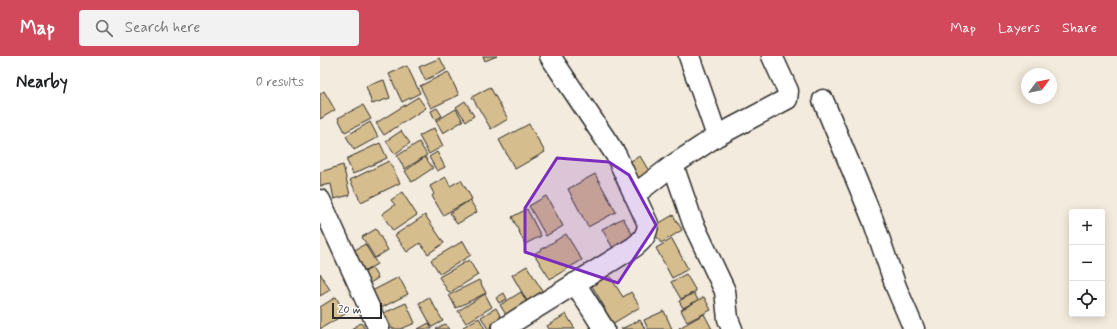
<!DOCTYPE html>
<meta charset="utf-8">
<style>
:root{--surface:#fff;--page:#f2f2f2;--text:#202124;--muted:#757577;--line:#e0e0e0;--accent:#d1495b}
body{margin:0;font-family:Mynerve,sans-serif;background:var(--page);color:var(--text)}
.controls{position:absolute;right:12px;bottom:12px;display:grid;overflow:hidden;border-radius:4px;box-shadow:0 2px 10px #0003}
.controls button{width:36px;height:36px;display:grid;place-items:center;padding:0;border:0;border-bottom:1px solid var(--line);background:var(--surface);color:var(--text);font:20px sans-serif}
.compass{position:absolute;left:701px;top:12px;width:36px;height:36px;border-radius:50%;background:var(--surface);box-shadow:0 2px 10px #0003;rotate:58deg}
.scale{position:absolute;left:12px;bottom:10px;width:50px;box-sizing:border-box;padding-left:4px;border:2px solid #2b2b2b;border-top:0;font-size:11px;line-height:14px;white-space:nowrap;color:#2b2b2b;-webkit-text-stroke:3px #fff;paint-order:stroke}
.list{margin:0;padding:0;list-style:none}
h2{display:flex;justify-content:space-between;align-items:center;height:52px;margin:0;padding:0 16px;font-size:17px}
h2 small{font-size:13px;font-weight:400;color:var(--muted)}
.icon{flex:none;width:22px;height:22px;fill:none;stroke:currentColor;stroke-width:2;stroke-linecap:round;stroke-linejoin:round}
.map{position:relative;flex:none;width:797px;height:273px;overflow:hidden}
header{display:flex;align-items:center;gap:24px;box-sizing:border-box;height:56px;padding:0 20px;background:var(--accent);color:#fff}
header strong{font-size:19px}
nav{display:flex;gap:22px;margin-inline-start:auto;font-size:14px}
.search{width:280px;height:36px;background:var(--page);display:flex;align-items:center;gap:10px;box-sizing:border-box;padding:0 14px;border-radius:4px;color:var(--muted);font-size:15px}
main{display:flex}
aside{flex:1;background:var(--surface)}
.map>svg:first-child{display:block}
.building{fill:#d6bd8d;stroke:#2b2b2b}
.lines{fill:none;stroke-linecap:round;stroke-linejoin:round}
.minor-casing{stroke:#2b2b2b;stroke-width:23}
.minor{stroke:#fff;stroke-width:20}
.marked{fill:#7b2cbf;fill-opacity:0.2;stroke:#7b2cbf;stroke-width:3;stroke-linejoin:round}
</style>
<header>
<strong>Map</strong>
<div class="search"><svg class="icon" aria-label="search" viewBox="0 0 24 24"><circle cx="10" cy="10" r="6"/><path d="M15 15l6 6"/></svg>Search here</div>
<nav><a>Map</a><a>Layers</a><a>Share</a></nav>
</header>
<main>
<aside>
<h2>Nearby<small>0 results</small></h2>
<ul class="list">
</ul>
</aside>
<div class="map">
<svg width="797" height="273" viewBox="0 0 797 273">
<rect width="100%" height="100%" fill="#f3ebdd"/>
<filter id="ink" filterUnits="userSpaceOnUse"><feTurbulence type="fractalNoise" baseFrequency=".025" numOctaves="2"/><feDisplacementMap in="SourceGraphic" scale="8" xChannelSelector="R" yChannelSelector="G"/><feConvolveMatrix kernelMatrix="1 2 1 2 8 2 1 2 1" color-interpolation-filters="sRGB"/></filter>
<g filter="url(#ink)">
<!-- building -->
<path class="building" d="M163 0H177L165 5Z
M120 2 126 14 105 24 99 11Z
M87 10 100 37 82 46 69 18Z
M128 16 139 39 111 52 100 30Z
M64 24 70 42 52 48 46 30Z
M170 31 188 63 171 73 152 41Z
M4 35 15 54 0 63V38Z
M98 41 106 52 64 79 56 67Z
M145 45 154 60 146 65 136 51Z
M43 49 51 63 25 76 18 62Z
M117 52 122 60 115 64 111 55Z
M136 53 143 65 123 77 116 65Z
M50 66 58 81 34 94 26 80Z
M209 68 225 96 195 113 179 84Z
M114 72 123 90 109 98 99 80Z
M81 75 90 87 75 98 66 85Z
M99 86 107 99 85 113 77 100Z
M60 87 67 102 33 118 26 103Z
M117 96 125 111 117 115 109 101Z
M320 100 333 122 319 130 305 108Z
M105 101 113 112 92 126 85 115Z
M69 105 80 127 41 146 30 124Z
M23 109 30 139 14 143 11 128 0 130V116Z
M275 118 296 156 268 171 248 133Z
M126 121 130 130 141 124 152 143 123 159 112 140 114 138 110 130Z
M82 136 97 159 73 175 62 158 75 149 71 144Z
M226 140 243 170 226 180 209 150Z
M150 144 157 156 137 168 130 157Z
M207 153 221 180 205 188 192 161Z
M105 159 124 187 108 198 100 187 87 196 75 179Z
M353 159 362 174 341 187 331 172Z
M303 162 315 183 294 194 282 173Z
M56 173 68 194 55 202 42 181Z
M246 178 262 204 230 223 214 198Z
M352 183 368 213 352 222 336 192Z
M143 185 151 199 120 218 111 204Z
M45 188 57 208 45 215 33 195Z
M149 204 158 219 129 237 119 221Z
M207 210 223 236 207 245 192 219Z
M52 212 58 222 42 232 36 221Z
M0 217 10 234 0 240Z
M366 218 376 235 361 243 351 226Z
M289 219 303 241 311 236 320 251 287 271 278 256 285 252 272 230Z
M79 221 88 238 61 252 52 235Z
M159 224 166 237 136 252 129 239Z
M201 236 210 252 190 265 180 249Z
M184 237 187 243 179 247 176 242Z
M374 237 378 244 363 252 359 245Z
M165 238 172 251 146 267 138 255Z
M16 241 25 258 0 273V251Z
M109 241 123 265 112 271 99 247Z
M384 241 391 254 367 266 361 254Z
M86 247 95 267 81 273H72L64 257Z
M176 252 183 265 168 273 161 261Z
M344 255 352 273H328L324 264Z
M246 258 255 273H229L227 270Z
M384 258 392 273H359V272Z
M159 262 165 273H144L143 271Z
M320 264 325 273H301Z
M41 267 45 273H31Z
M109 267 112 273H98Z
M125 268 129 273H116Z"/>
<g class="lines">
<defs>
<path id="minor" d="M369 0 397 80
M503 44 553 164 576 231 594 273
M314 139 353 109
M0 144 59 273
M255 227 284 273
M182 273 314 191C323 184 327 179 328 168L296 99 230 0
M412 273 408 263 405 235 373 167 353 109 397 80 467 43 468 35 452 0"/>
</defs>
<!-- minor casing -->
<use href="#minor" class="minor-casing"/>
<!-- minor -->
<use href="#minor" class="minor"/>
</g>
</g>
<!-- marked area -->
<path class="marked" d="M237 102 289 106 309 119 336 169 298 227 205 196V152Z"/>
</svg>
<div class="controls">
<button>+</button>
<button>−</button>
<button><svg class="icon" aria-label="locate" viewBox="0 0 24 24"><circle cx="12" cy="12" r="6"/><path d="M12 2v4M12 18v4M2 12h4M18 12h4"/></svg></button>
</div>
<svg class="compass" viewBox="-18 -18 36 36"><path d="M0-13l5 13h-10z" fill="#e53935"/><path d="M0 13l5-13h-10z" fill="#757577"/></svg>
<div class="scale">20 m</div>
</div>
</main>
